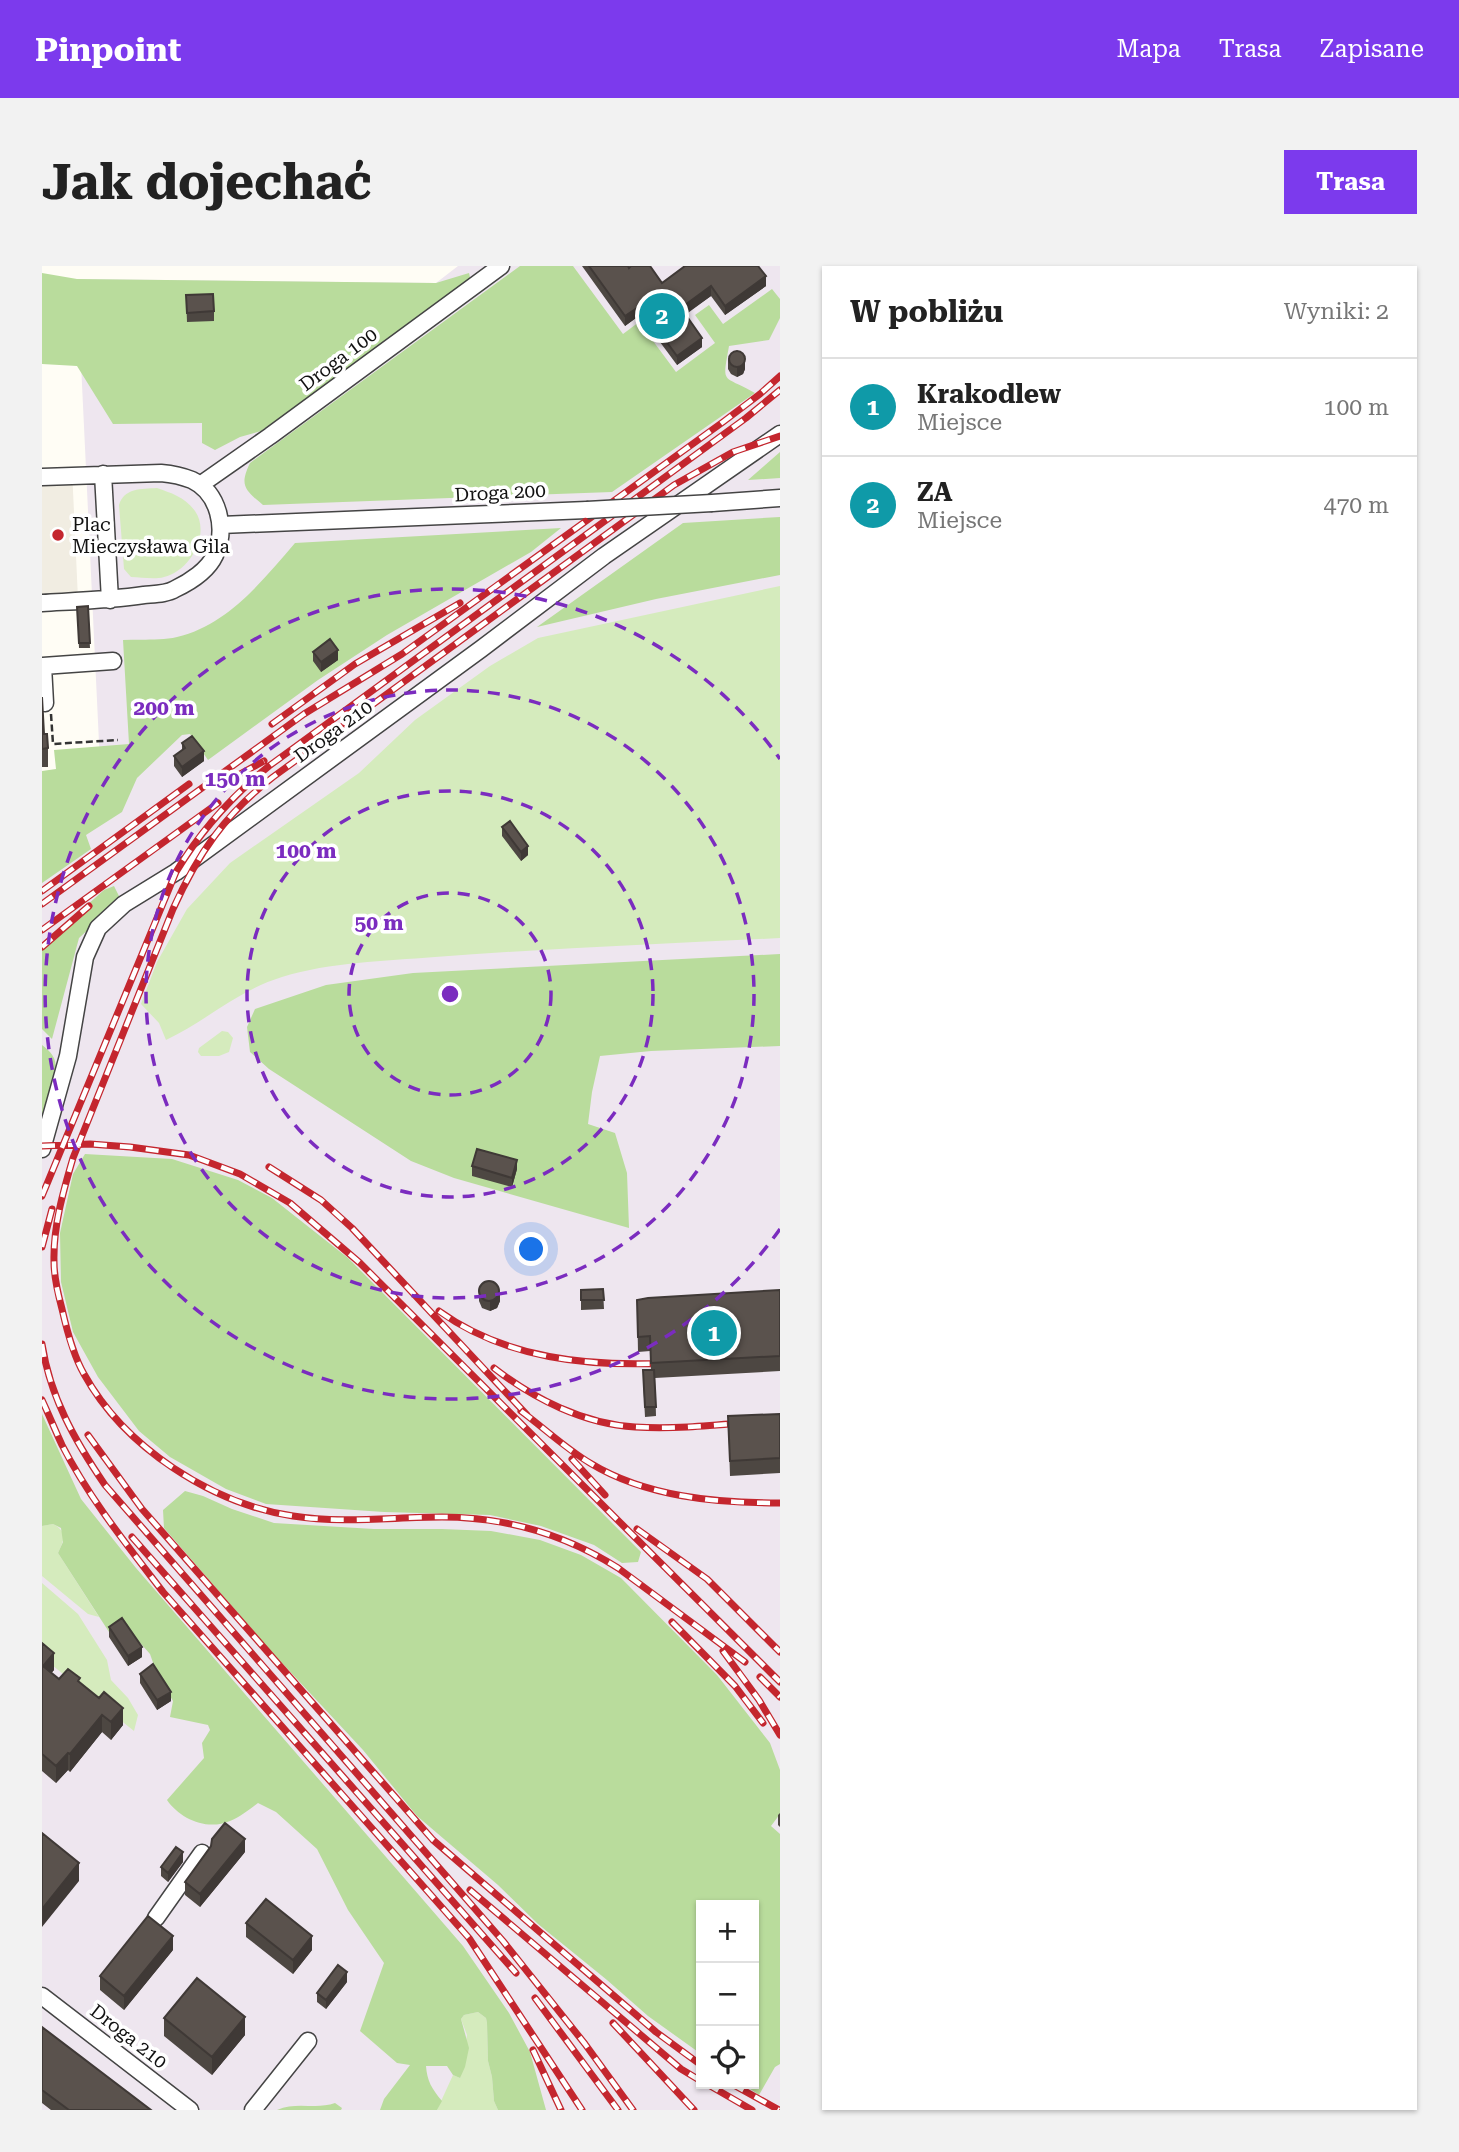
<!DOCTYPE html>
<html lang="pl">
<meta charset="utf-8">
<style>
:root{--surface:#fff;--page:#f2f2f2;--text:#222;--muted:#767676;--line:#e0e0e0;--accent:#7c3aed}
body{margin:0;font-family:"Roboto Serif",serif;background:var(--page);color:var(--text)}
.controls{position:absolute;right:21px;bottom:21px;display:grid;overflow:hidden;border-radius:0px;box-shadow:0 2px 5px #0004}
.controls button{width:63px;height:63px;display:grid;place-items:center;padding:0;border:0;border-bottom:2px solid var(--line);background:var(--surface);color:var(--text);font:35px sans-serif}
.you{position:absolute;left:490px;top:984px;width:24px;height:24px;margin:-18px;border:5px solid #fff;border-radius:50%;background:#1a73e8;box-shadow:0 0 0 10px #1a73e833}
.badge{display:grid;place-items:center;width:46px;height:46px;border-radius:50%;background:var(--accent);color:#fff;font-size:23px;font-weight:700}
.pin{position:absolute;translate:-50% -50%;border:4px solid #fff;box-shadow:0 2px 7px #0006}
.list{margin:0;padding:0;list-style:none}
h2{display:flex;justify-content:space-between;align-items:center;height:91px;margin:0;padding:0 28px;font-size:30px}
h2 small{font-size:23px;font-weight:400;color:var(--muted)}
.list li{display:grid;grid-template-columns:46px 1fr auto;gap:21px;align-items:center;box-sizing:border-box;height:98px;padding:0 28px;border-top:2px solid var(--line)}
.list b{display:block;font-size:26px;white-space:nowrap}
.list p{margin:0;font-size:23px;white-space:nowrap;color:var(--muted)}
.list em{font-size:23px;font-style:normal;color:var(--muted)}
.icon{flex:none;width:38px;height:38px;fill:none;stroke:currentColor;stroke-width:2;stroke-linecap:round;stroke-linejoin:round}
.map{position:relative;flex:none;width:738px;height:1844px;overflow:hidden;border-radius:0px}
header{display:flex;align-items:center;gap:42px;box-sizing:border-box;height:98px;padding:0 35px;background:var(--accent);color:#fff}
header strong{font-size:33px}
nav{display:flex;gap:38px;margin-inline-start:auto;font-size:24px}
.intro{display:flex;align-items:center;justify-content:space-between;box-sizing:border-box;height:168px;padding:0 42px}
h1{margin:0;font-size:49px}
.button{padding:18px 32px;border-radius:0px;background:var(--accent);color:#fff;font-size:24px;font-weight:700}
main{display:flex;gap:42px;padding:0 42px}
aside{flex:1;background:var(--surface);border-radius:0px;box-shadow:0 2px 5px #0004}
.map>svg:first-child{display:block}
.industrial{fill:#eee6ef;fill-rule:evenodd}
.green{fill:#d5ebbd}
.forest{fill:#b9dc9c}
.plaza{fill:#f1ede2}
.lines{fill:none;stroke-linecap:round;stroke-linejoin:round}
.minor-casing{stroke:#444;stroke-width:19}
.path{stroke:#333;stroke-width:2.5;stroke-dasharray:7 3.5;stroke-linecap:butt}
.minor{stroke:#fff;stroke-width:16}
.rail-casing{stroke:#c4262e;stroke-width:7}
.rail{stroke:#fff;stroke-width:4.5;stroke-dasharray:13;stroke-linecap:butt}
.minor-bridge-casing{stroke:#444;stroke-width:19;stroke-linecap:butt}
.minor-bridge{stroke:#fff;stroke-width:16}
.wall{fill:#4d4742}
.shaded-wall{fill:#3f3936}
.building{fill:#5a524d;stroke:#3f3936;stroke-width:2}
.ring{fill:none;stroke:#7b2cbf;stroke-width:3.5;stroke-dasharray:12 9}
.poi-dot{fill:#c4262e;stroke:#fff;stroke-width:2.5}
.labels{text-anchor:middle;stroke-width:7;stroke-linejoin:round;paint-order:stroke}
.street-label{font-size:19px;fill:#111;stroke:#fff}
.poi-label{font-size:19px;fill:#111;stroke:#fff;text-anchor:start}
.centre{fill:#7b2cbf;stroke:#fff;stroke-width:3.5}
.ring-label{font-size:21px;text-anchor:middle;font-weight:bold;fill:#7b2cbf;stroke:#fff;stroke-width:7;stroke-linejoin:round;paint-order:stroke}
</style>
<header>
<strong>Pinpoint</strong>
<nav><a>Mapa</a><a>Trasa</a><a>Zapisane</a></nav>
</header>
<div class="intro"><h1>Jak dojechać</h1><a class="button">Trasa</a></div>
<main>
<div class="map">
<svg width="738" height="1844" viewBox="0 0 738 1844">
<rect width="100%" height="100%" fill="#fffdf5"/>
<!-- industrial -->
<path class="industrial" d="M416 0H738V1844H0V543L60 540 35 13 394 17ZM659 1639H712V1818H659Z"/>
<!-- green -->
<path class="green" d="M115 222C129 227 143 231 153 245 169 268 148 305 122 311 112 314 99 311 89 311L82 303 77 239C82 222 99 223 115 222Z
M738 320V672C623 678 508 682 393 691 342 695 289 696 240 711 197 724 164 755 124 774L117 757 99 738 115 696 145 643 188 597 317 507 373 454 448 400 496 372Z
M180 765 186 766 191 772 187 786 177 790H159L156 786 157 782Z
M11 1258C26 1266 22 1274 16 1287L57 1351 46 1348 0 1310V1260Z
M0 1317 36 1348 65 1394 69 1414 86 1432 96 1449 92 1465 0 1391Z
M436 1746 444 1752 445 1757 446 1795 450 1811 452 1835 456 1844H395L411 1809 418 1812 425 1769 419 1753 422 1749Z"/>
<!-- forest -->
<path class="forest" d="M478 0H531L581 68 597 56 634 106 673 77 653 49 667 39 681 58 730 23 738 33V52L727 74 687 80C680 120 680 108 713 127L570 226 221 239C203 224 197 220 208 197Z
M0 7 35 13 394 17 427 7 429 16 219 165 198 171 173 184 160 177V157L71 158 35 100 0 98Z
M738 186V212L706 214Z
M738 251V309L614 333 495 361 641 257Z
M519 262 489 286 345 369 276 414 166 494 148 468 140 469 95 512 80 546 44 569 49 583 0 617V505L14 503 12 484 87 478 81 374C98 373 118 375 135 371 186 359 221 314 253 277Z
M72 620 77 630 75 637 37 672 10 773 0 763V679L62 624Z
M738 688V780L609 785 558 790 550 826 546 858 573 867 585 907 587 962 412 912 369 895 227 803 208 786 205 761 213 743 284 719 371 707Z
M0 779C9 786 14 791 14 803L0 852Z
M43 888 130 893 196 914 230 932 306 992 599 1286 596 1296 580 1297 552 1279 499 1260 448 1249 342 1246 224 1238 184 1223 128 1191 97 1165 56 1111 31 1066 19 1016 18 967 31 908Z
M0 1148 39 1233 94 1302 421 1680 467 1747 488 1786 504 1844H456L452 1835 450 1811 446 1795 445 1757 444 1752 436 1746 422 1749 419 1753 427 1782 423 1801 418 1812 411 1809 405 1800H384C385 1815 390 1823 400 1835L395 1844H338L342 1833 368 1799 355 1797 318 1765 342 1697 306 1644 275 1583 234 1546 216 1537C208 1543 198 1551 188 1555 165 1565 138 1553 125 1534L162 1492 160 1477 168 1464 166 1459 128 1451 131 1435 115 1408 108 1388 85 1362 67 1366 16 1287 21 1276 19 1262 11 1258 0 1260Z
M143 1225 161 1230 190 1243 232 1257 332 1263H400L449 1265 498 1274 539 1289 579 1312 675 1409 728 1477 738 1504V1548L729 1560 738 1568V1798L733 1801 717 1829 701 1818H712V1639H659V1788L606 1750 565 1714 496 1658 456 1619 375 1550 321 1484 227 1383 122 1262 121 1244Z
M293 1837 300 1842 299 1844H235C255 1835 274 1844 293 1837Z"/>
<!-- plaza -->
<path class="plaza" d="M30 203 36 333 0 334V205Z"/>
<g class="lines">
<defs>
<path id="minor" d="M61 208 68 334
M0 211 119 207C130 208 140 210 150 214 177 227 185 263 173 289 166 304 148 316 133 323 125 328 112 328 102 329 68 334 34 335 0 337
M158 219 228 170 459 0
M670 237 738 232
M179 259 545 244
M3 437 1 400 71 395
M0 883 26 790 43 691 56 662 82 638 134 606 439 383 562 290 738 168
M114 1652 160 1587
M0 1730 148 1844
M211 1844 266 1775"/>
</defs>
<!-- minor casing -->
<use href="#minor" class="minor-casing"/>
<!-- path -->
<path class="path" d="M9 448 11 478 76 474"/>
<!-- minor -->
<use href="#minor" class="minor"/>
<defs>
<path id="rail" d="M230 458 313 398 418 337
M176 520 222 495
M0 625 147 518
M0 638 262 448 360 388 681 156 718 128 738 110
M0 664 176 537
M0 681 47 640
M0 880 48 878 88 881 147 889 198 908 248 937 318 997 738 1416
M227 901 279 934 310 962 485 1149
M0 930 134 606C159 564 189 531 227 500L704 152 738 124
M0 981 10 943
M397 1045C464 1093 547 1101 627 1097
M0 1078C8 1131 33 1175 63 1219L461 1675 543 1778 591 1844
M452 1102C492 1133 542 1158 593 1161 641 1164 691 1157 738 1154
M0 1134C7 1149 13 1164 20 1179 47 1232 85 1279 121 1326L427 1672 540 1844
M479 1145C502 1162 523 1182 548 1197 604 1231 674 1237 738 1237
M46 1169 100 1243 391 1574 614 1766 659 1799
M530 1193 563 1229
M595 1263 665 1313 738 1386
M90 1271 474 1707
M630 1356 693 1420 721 1457
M681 1385 717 1434 738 1469
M703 1396 576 1302C522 1268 463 1251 400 1251 351 1251 300 1258 251 1250 170 1238 82 1181 42 1108 31 1089 25 1065 20 1043 16 1028 12 1012 12 996 11 961 21 926 31 892L131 643C156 588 182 549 231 511L632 219 691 186 738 170
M718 1411 738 1431
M428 1624 639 1803 659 1815
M493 1732 576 1844
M571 1757 652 1844
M491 1784 519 1844
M665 1818 710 1844
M690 1818 737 1844"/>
</defs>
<!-- rail casing -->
<use href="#rail" class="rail-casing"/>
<!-- rail -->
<use href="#rail" class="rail"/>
<defs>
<path id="minor-bridge" d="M545 244 670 237"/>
</defs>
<!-- minor-bridge casing -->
<use href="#minor-bridge" class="minor-bridge-casing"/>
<!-- minor-bridge -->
<use href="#minor-bridge" class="minor-bridge"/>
</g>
<!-- wall -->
<path class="wall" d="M540 0H586L587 2 620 17 724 20 683 49 669 30 643 48 660 81 635 99 598 49 583 60Z
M144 29 172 45V55L145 56Z
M686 93 703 103 701 108 695 111 689 108 686 103Z
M46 340 48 382H37L35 341Z
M271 386 296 394 279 406 271 395Z
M0 431 2 468 6 482V501H0Z
M140 477 162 495 140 511 132 500V490L140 485Z
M460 561 486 589 479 595 460 570Z
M430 900 475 903 470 921 430 910Z
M561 1023 562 1043 539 1044V1024Z
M738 1024V1105L613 1112 614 1150 603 1151 601 1114 609 1104 608 1085 596 1086 595 1034Z
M437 1025 458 1035 455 1042 448 1045 440 1042 437 1035Z
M738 1148V1207L688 1210 686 1150Z
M67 1361 100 1391 86 1400 67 1371Z
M0 1377 12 1404 9 1407 17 1413 38 1417 81 1459 69 1474 60 1466 28 1506 26 1504 14 1517 0 1505Z
M98 1408 129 1435 115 1444 98 1417Z
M738 1547V1561L736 1559V1549Z
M203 1586 158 1641 143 1629V1616Z
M141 1596 126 1616 119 1610V1601Z
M204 1657 270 1684 251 1708 204 1671Z
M131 1684 82 1744 58 1724V1710Z
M305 1716 284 1743 275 1736V1727Z
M122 1752 203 1769 170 1809 122 1770Z
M0 1761 109 1844H9L0 1837Z"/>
<!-- shaded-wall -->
<path class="shaded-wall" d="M724 10V20L683 49V40Z
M669 20V30L639 52V42Z
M598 40V49L583 60V50Z
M660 72V81L635 99V90Z
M703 93V103L701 108 695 111V102Z
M296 384V394L279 406V396Z
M162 485V495L140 511V501Z
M486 580V589L479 595V586Z
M475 894V903L470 921V912Z
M458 1025V1035L455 1042 448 1045V1036Z
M100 1381V1391L86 1400V1390Z
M12 1387V1404L1 1417V1400Z
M129 1426V1435L115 1444V1434Z
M81 1442V1459L69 1474V1456Z
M60 1449V1466L28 1506V1488Z
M26 1487V1504L14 1517V1500Z
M203 1573V1586L158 1641V1628Z
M141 1586V1596L126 1616V1607Z
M37 1597V1615L0 1661V1643Z
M131 1670V1684L82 1744V1730Z
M270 1670V1684L251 1708V1694Z
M305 1706V1716L284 1743V1734Z
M203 1751V1769L170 1809V1791Z"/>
<!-- building -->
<path class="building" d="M547 0H586L587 2 589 0H608L620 17 643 0H716L724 10 683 40 669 20 639 42 660 72 635 90 598 40 583 50Z
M171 28 172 45 145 47 144 29Z
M687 93a8 8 0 1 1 16 0a8 8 0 1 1-16 0Z
M46 340 48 377H37L35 341Z
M288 373 296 384 279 396 271 386Z
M0 431 2 468H5L6 482 0 483Z
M150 470 162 485 140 501 132 490 143 482 140 477Z
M468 555 486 580 479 586 460 561Z
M435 883 475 894 470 912 430 900Z
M437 1025a10 10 0 1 1 20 0a10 10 0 1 1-20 0Z
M561 1023 562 1034H539V1024Z
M738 1024V1090L609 1097 608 1070 596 1071 595 1034 606 1032Z
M601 1104H612L614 1141H603Z
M738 1148V1192L688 1195 686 1150Z
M80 1352 100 1381 86 1390 67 1361Z
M0 1377 12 1387 1 1400 17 1413 26 1403 38 1412 36 1415 57 1432 62 1426 81 1442 69 1456 60 1449 28 1488 26 1487 14 1500 0 1488Z
M111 1398 129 1426 115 1434 98 1408Z
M183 1557 203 1573 158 1628 143 1616 169 1580 170 1573Z
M0 1567 37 1597 0 1643Z
M134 1581 141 1586 126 1607 119 1601Z
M224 1633 270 1670 251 1694 204 1657Z
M106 1650 131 1670 82 1730 58 1710Z
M296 1699 305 1706 284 1734 275 1727Z
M155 1712 203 1751 170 1791 122 1752Z
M0 1761 109 1844H27L0 1824Z"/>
<!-- distance rings -->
<g class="ring">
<circle cx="408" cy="728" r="101"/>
<circle cx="408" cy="728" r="203"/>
<circle cx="408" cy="728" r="304"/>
<path d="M738 963A405 405 0 1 1 738 493"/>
</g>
<!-- markers -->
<circle class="poi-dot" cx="16" cy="269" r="7"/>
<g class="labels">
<!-- street labels -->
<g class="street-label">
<text transform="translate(296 93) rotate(-37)" y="7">Droga 100</text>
<text transform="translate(458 226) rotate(-3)" y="7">Droga 200</text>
<text transform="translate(291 465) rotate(-36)" y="7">Droga 210</text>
<text transform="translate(87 1770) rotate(38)" y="7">Droga 210</text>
</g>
<!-- poi labels -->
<g class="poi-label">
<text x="30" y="265">Plac<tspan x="30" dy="22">Mieczysława Gila</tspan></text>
</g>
</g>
<circle cx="408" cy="728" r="10" class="centre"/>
<g class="ring-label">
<text x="122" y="449">200 m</text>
<text x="193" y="520">150 m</text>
<text x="264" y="592">100 m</text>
<text x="337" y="664">50 m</text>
</g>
</svg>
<div class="controls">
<button>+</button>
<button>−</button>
<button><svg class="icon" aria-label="locate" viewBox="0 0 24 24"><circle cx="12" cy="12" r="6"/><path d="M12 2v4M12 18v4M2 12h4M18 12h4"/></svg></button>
</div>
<div class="you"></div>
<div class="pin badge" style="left:672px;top:1067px;background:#0f9aa8">1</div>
<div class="pin badge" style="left:620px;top:50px;background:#0f9aa8">2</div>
</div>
<aside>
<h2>W pobliżu<small>Wyniki: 2</small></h2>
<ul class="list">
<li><span class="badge" style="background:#0f9aa8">1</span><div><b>Krakodlew</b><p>Miejsce</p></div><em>100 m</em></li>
<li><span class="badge" style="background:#0f9aa8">2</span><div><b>ZA</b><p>Miejsce</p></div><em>470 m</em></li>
</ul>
</aside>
</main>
